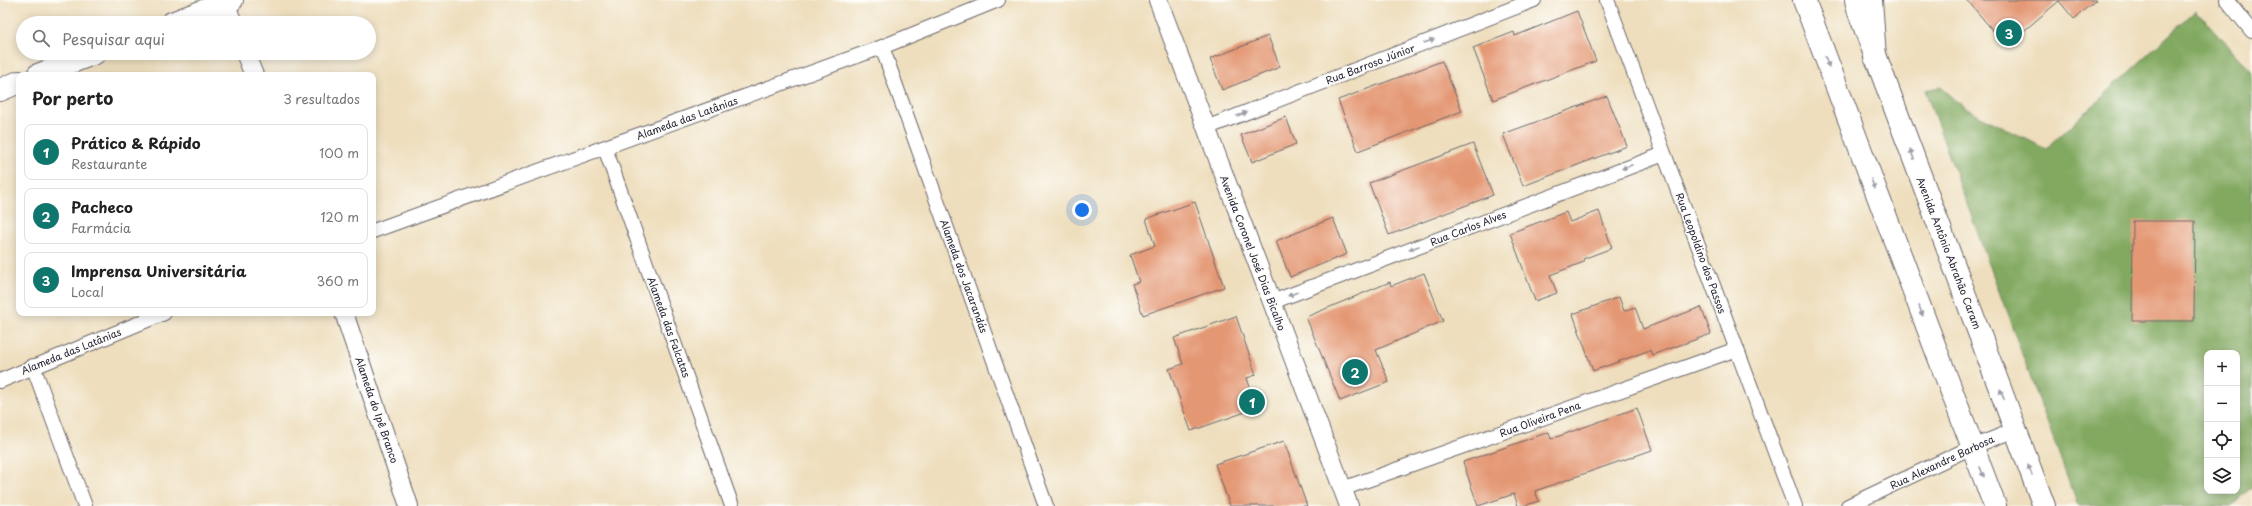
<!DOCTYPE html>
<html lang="pt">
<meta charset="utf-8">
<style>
:root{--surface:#fff;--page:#f6f6f6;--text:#222;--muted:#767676;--line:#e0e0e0;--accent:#0f766e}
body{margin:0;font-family:"Playpen Sans",sans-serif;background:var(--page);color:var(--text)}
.controls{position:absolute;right:12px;bottom:12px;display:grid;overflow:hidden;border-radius:8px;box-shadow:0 2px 10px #0003}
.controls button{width:36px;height:36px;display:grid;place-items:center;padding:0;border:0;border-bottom:1px solid var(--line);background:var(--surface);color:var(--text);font:20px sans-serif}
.you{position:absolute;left:1082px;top:210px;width:14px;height:14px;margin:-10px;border:3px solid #fff;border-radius:50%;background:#1a73e8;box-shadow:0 0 0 6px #1a73e833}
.badge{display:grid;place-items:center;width:26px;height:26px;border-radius:50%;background:var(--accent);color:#fff;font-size:13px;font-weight:700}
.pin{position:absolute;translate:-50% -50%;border:2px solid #fff;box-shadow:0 1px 4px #0006}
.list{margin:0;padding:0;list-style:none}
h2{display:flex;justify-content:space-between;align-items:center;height:52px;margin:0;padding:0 16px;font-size:17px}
h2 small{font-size:13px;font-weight:400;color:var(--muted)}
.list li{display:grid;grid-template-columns:26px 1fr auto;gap:12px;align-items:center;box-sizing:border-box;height:56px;margin:0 8px 8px;padding:0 8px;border:1px solid var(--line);border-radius:8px}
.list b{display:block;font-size:15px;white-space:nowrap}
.list p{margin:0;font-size:13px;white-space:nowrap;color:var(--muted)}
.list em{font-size:13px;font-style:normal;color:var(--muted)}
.icon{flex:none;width:22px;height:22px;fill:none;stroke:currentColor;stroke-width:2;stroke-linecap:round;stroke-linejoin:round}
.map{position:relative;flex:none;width:2252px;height:506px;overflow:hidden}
.search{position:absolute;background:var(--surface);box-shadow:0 2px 10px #0003;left:16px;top:16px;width:360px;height:44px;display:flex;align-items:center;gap:10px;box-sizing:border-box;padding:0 14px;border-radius:22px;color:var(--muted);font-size:15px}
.panel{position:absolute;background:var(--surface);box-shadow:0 2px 10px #0003;left:16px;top:72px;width:360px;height:244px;border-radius:8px}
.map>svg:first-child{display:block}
.forest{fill:#82a960;stroke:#52664e;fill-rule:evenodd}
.building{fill:#e49773}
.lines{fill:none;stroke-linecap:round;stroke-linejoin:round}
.minor-casing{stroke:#696468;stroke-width:16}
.tertiary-casing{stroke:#696468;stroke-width:20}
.primary-casing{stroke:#696468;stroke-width:24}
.trunk-casing{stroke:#696468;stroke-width:24}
.minor{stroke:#fff;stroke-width:14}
.tertiary{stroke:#fff;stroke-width:18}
.primary{stroke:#fff;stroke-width:22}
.trunk{stroke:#fff;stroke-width:22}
.oneway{fill:#9c9ca7}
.labels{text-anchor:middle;stroke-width:3;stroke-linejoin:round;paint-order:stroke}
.street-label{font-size:10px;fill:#22223b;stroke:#fdfcf7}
</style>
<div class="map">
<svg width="2252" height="506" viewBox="0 0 2252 506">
<rect width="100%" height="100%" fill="#fdfcf7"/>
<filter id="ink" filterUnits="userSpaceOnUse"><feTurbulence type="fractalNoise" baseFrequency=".025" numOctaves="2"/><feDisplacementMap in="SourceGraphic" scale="8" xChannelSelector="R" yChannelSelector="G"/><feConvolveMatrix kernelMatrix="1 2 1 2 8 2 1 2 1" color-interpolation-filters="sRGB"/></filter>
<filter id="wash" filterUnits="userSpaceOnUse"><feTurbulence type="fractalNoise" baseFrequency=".012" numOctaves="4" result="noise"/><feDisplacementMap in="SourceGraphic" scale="16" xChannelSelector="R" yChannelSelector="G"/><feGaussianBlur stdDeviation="0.9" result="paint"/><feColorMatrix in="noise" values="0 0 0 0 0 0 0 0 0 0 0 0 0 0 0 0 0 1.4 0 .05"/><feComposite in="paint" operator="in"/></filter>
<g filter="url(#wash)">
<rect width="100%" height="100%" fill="#eedebd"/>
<!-- forest -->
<path class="forest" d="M2196 10 2252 73V488L2231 506H2078L1925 90 1941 87 1965 108 2046 149ZM2207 353H2237V491H2207Z"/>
<g id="blocks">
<!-- building -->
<path class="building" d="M1967 0H2096L2074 19 2059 1 2006 46Z
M1577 11 1596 61 1493 100 1473 48 1514 32 1515 36Z
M1268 36 1280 67 1222 90 1210 59Z
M1442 61 1462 111 1358 151 1338 100Z
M1607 96 1627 146 1523 186 1503 134Z
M1286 117 1296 144 1252 162 1241 135Z
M1473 144 1493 195 1389 235 1369 183Z
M1195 202 1224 287 1143 315 1132 284 1139 282 1130 255 1155 246 1146 219Z
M1599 211 1612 248 1583 259 1584 262 1550 275 1557 293 1535 301 1510 233 1566 212 1570 222Z
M1333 218 1347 254 1290 277 1276 241Z
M2133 221H2195L2194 321H2132Z
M1424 273 1443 321 1376 350 1389 382 1340 401 1306 317 1390 282 1391 286Z
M1619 297 1624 311 1635 307 1643 329 1701 307 1711 334 1652 355 1650 350 1593 371 1573 314Z
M1236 316 1256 375 1247 378 1257 408 1191 431 1169 369 1183 364 1174 338Z
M1637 408 1652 450 1535 491 1539 501 1523 506H1518L1514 494 1478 506 1463 462 1549 432 1551 439Z
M1284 441 1307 506H1230L1215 464Z"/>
</g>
</g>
<g filter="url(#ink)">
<use href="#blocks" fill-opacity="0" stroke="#696468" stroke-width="1"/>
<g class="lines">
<defs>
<path id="minor" d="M1607 0 1795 506
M2227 0 2252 31
M882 47 1046 506
M1206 128 1534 0
M605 148 732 506
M373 231 882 47 998 0
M1272 302 1664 154
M33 366 85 506
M0 381 164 313
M1342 489 1737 349
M1848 506 1972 447 2015 430"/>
<path id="tertiary" d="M1158 0 1349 506
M225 2 233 23
M245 53 254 75
M344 313 409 506"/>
<path id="primary" d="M1804 0 1995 506
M1856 0 1859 12 2044 506"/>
<path id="trunk" d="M1871 0 1875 57
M172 23 232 0
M38 75 95 53
M0 90 19 82"/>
</defs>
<!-- minor casing -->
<use href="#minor" class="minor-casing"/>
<!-- tertiary casing -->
<use href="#tertiary" class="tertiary-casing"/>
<!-- primary casing -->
<use href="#primary" class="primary-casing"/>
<!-- trunk casing -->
<use href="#trunk" class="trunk-casing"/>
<!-- minor -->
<use href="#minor" class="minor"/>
<!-- tertiary -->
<use href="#tertiary" class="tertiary"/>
<!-- primary -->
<use href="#primary" class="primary"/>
<!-- trunk -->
<use href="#trunk" class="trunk"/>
</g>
<!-- one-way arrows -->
<defs><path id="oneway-solid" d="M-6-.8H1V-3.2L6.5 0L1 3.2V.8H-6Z"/></defs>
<g class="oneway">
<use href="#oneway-solid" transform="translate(1429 41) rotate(-21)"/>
<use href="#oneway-solid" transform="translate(1827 62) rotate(69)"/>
<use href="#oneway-solid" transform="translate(1242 114) rotate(-21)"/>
<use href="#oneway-solid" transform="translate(1912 154) rotate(-111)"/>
<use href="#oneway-solid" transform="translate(1627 167) rotate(159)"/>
<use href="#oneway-solid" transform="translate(1873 184) rotate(69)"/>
<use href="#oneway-solid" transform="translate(1414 248) rotate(159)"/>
<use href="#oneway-solid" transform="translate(1293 294) rotate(159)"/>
<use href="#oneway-solid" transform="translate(1921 311) rotate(70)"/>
<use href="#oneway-solid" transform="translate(2002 394) rotate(-111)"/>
<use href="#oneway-solid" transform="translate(2030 470) rotate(-111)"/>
<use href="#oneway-solid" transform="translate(1982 472) rotate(69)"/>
</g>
</g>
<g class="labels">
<!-- street labels -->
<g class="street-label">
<text transform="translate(1370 64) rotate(-21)" y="4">Rua Barroso Júnior</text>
<text transform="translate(687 118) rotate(-20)" y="4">Alameda das Latânias</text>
<text transform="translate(1468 228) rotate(-21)" y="4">Rua Carlos Alves</text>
<text transform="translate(1253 253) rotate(69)" y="4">Avenida Coronel José Dias Bicalho</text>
<text transform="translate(1701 253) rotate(70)" y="4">Rua Leopoldino dos Passos</text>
<text transform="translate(1949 253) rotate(69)" y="4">Avenida Antônio Abrahão Caram</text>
<text transform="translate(964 276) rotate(70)" y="4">Alameda dos Jacarandás</text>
<text transform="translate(669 327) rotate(70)" y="4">Alameda das Falcatas</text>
<text transform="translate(71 351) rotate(-22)" y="4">Alameda das Latânias</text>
<text transform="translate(377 410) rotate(71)" y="4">Alameda do Ipê Branco</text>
<text transform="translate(1540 419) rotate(-20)" y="4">Rua Oliveira Pena</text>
<text transform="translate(1942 462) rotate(-25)" y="4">Rua Alexandre Barbosa</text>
</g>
</g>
</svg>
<div class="controls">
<button>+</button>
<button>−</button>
<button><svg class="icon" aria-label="locate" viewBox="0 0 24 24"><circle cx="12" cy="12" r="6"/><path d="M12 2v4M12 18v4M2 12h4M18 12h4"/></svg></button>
<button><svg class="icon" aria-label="layers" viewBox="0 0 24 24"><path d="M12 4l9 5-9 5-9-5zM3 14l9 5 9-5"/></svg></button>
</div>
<div class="you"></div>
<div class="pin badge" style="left:1252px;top:402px">1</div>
<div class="pin badge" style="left:1355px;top:372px">2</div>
<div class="pin badge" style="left:2009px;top:33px">3</div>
<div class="search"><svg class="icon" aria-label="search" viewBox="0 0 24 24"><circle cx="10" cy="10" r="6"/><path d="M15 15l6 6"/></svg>Pesquisar aqui</div>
<section class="panel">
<h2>Por perto<small>3 resultados</small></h2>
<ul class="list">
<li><span class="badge">1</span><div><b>Prático &amp; Rápido</b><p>Restaurante</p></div><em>100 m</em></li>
<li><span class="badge">2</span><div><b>Pacheco</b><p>Farmácia</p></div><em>120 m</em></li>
<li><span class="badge">3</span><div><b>Imprensa Universitária</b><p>Local</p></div><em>360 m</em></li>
</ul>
</section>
</div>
